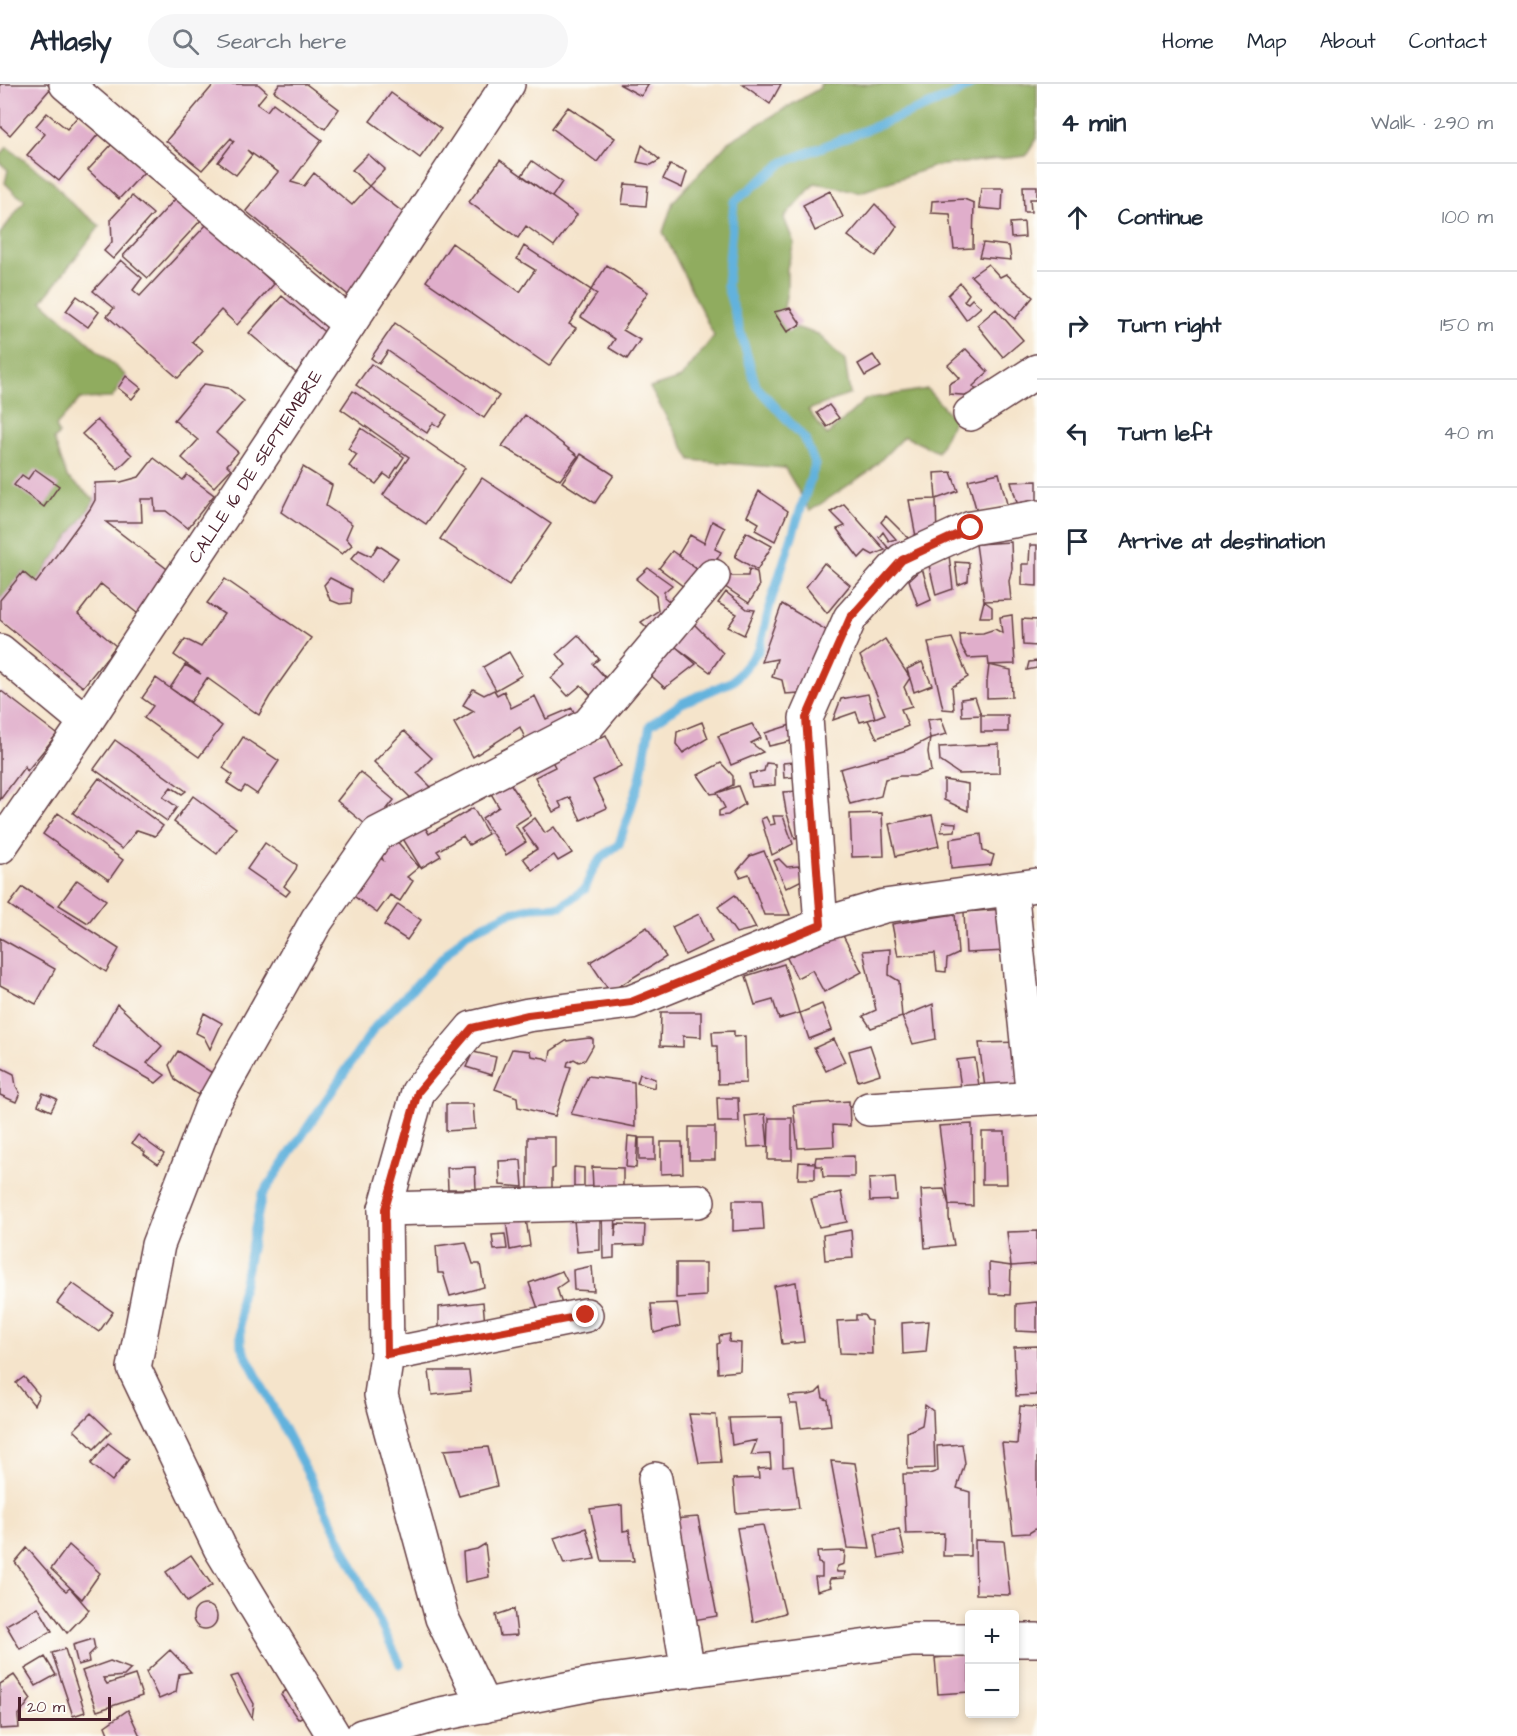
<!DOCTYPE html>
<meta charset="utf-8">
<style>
:root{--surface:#fff;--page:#f6f6f7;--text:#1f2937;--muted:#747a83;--line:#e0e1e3}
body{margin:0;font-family:"Architects Daughter",sans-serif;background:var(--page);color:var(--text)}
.controls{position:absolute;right:18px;bottom:18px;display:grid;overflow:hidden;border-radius:6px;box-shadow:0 3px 9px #0003}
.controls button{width:54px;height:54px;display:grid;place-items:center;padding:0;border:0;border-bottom:2px solid var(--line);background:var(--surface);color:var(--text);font:30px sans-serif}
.scale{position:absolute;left:18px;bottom:15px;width:93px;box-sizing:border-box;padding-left:6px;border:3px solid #4a1f2b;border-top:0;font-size:16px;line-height:21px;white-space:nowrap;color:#4a1f2b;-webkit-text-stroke:4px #fdfcf7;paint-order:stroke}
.stop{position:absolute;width:18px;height:18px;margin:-14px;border:4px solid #c8321e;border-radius:50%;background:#fff}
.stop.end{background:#c8321e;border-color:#fff;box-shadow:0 2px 6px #0008}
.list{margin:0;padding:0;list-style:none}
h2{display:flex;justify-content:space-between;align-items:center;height:78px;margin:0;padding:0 24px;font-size:26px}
h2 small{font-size:20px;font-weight:400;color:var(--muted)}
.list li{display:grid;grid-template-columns:39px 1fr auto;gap:18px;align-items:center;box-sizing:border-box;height:108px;padding:0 24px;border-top:2px solid var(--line)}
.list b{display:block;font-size:22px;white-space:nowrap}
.list em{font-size:20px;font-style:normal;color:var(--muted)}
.icon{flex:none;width:33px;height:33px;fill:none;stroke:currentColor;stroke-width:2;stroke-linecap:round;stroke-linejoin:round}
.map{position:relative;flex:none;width:1037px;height:1652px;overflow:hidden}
header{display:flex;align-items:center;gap:36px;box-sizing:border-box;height:84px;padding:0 30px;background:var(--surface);border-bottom:2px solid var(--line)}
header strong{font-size:28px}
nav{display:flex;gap:33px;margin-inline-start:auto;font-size:21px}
.search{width:420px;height:54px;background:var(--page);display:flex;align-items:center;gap:15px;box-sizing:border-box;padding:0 21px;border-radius:33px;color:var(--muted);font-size:22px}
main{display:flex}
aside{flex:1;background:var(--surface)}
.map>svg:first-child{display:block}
.forest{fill:#90ac5e;stroke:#6d6644;stroke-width:1.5}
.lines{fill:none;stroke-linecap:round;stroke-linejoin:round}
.stream{stroke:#62b2dd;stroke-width:9}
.building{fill:#e0aecb}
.minor-casing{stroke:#643d43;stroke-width:36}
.minor{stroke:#fff;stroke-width:33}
.route{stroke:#c8321e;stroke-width:8}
.labels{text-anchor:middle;stroke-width:5;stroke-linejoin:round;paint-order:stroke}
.street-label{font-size:18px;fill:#4a1f2b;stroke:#fdfcf7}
</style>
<header>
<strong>Atlasly</strong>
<div class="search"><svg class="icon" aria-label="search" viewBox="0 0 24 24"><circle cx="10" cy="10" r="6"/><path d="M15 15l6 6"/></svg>Search here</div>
<nav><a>Home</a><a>Map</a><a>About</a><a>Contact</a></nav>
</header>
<main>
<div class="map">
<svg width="1037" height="1652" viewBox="0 0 1037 1652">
<rect width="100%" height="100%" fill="#fdfcf7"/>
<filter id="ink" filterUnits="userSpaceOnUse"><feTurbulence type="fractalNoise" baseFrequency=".0167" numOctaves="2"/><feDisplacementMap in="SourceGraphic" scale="12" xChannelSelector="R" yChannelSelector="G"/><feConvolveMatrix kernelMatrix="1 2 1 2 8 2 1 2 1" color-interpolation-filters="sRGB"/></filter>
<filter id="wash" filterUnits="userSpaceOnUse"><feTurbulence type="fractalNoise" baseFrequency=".008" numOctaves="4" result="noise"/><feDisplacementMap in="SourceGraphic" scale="24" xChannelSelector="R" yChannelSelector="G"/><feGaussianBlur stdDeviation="1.35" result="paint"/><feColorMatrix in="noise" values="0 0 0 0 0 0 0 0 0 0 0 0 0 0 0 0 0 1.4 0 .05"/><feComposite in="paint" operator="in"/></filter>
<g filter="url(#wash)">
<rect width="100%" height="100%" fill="#f5e4cb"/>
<!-- forest -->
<path class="forest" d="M820 0H1037V54L1026 72 935 82 861 108 815 99 784 134 794 159 787 184V207L781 239 818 250 845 277 850 310 808 326 827 351 866 315 927 305 954 335 938 368 904 352 871 386 810 427 785 384 691 376 650 304 681 294 714 252 663 148 673 118 728 58 820 4Z
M7 63 54 99 72 120 100 142 42 217 126 292 112 314 80 315 56 342 59 350 54 355 67 393 95 416 36 499 23 488 0 516V150L25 116 16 110 5 99 8 86 0 79V72Z"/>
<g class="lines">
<!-- stream -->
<path class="stream" d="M400 1580 312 1398 241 1262 240 1217 262 1111 375 943 466 850 507 830 532 823 561 822 585 805 593 785 602 773 619 760 640 695 650 641 682 619 733 597 759 566 771 517 815 381 805 355 756 302 727 202 734 118 784 78 952 12 972 0"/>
</g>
<g id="blocks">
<!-- building -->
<path class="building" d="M0 0H47L51 4 10 51 0 42Z
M214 0H258L267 8 257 20 267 27 273 19 322 56 291 98 304 102 314 89 352 121 369 102 405 130 389 150 399 159 353 215 246 127 278 88 247 66 252 71 236 91 218 78 234 57 231 54 202 86 166 57Z
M279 0H306L339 25 325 45 274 7Z
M619 0H649L641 12Z
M742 0H781L770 20Z
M391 9 441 45 420 74 370 37Z
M568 23 615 54 597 78 552 44Z
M47 29 67 45 79 31 100 48 59 97 27 71 45 50 36 42Z
M114 58 145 87 119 115 88 86Z
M642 61 660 76 651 81 637 78Z
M368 70 385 85 369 102 352 86Z
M500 76 577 131 554 162 526 142 518 154 469 118Z
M532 77 562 98 552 113 522 91Z
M670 81 687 88 682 104 663 95Z
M625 100 648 102 646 122 622 120Z
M1023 102H1037V115H1030L1031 128H1024Z
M981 104H1003L1002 126 979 124Z
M830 107 843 133 815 147 803 121Z
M132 112 153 130 113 175 104 167 112 158 111 135Z
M176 114 201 136 148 194 123 172Z
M964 115 974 119 973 164 954 165 950 130 931 129 932 117Z
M875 120 897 142 876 172 848 152Z
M1024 138 1025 153 1011 154 1010 139Z
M208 139 274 200 237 241 221 226 192 258 203 267 178 294 107 232 114 224 93 207 121 176 142 194 133 206 140 212Z
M452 159 520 208 535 186 517 175 524 162 591 206 607 181 648 208 623 246 640 256 627 275 609 264 615 255 581 233 597 210 591 206 569 240 576 244 549 282 426 197Z
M983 159 1009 162 1011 176 979 173Z
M988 180 1000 193 1006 190 1033 213 1015 235 971 192Z
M960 199 969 210 964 217 968 219 972 215 981 223 966 236 948 211Z
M77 212 99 228 88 243 66 227Z
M282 212 329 252 296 289 249 249Z
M790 224 801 240 787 248 774 228Z
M996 225 1023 256 1003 273 977 241Z
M395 239 499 312 484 334 388 267 379 280 371 274Z
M966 265 988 288 973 302 979 310 975 312 949 310V300L960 294 948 281Z
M873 271 881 283 865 292 858 280Z
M371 280 447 331 439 343 433 339 427 349 356 301Z
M126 292 141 304 132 315 118 304Z
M204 300 228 304 244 317 216 349 238 368 227 381 231 385 214 403 182 374 198 356 174 336Z
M353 307 465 384 426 440 383 411 409 373 341 325Z
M829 321 839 334 827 343 817 329Z
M525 331 578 372 560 396 502 362Z
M97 336 132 371 118 385 82 350Z
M361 344 404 373 390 394 384 390 376 400 349 382 357 371 348 365Z
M581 370 614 391 595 419 562 398Z
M154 374 183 396 187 391 214 411 188 444 166 427H155L154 415H141L142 438H106L171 488 143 534 101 500 78 530 116 562 83 603 0 536V516L23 488 36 499 90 425 95 416V399L121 398 139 393Z
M303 383 332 401 326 422 352 440 346 454 352 461 342 470 281 428Z
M35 385 59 402 44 423 14 401 22 391 28 395Z
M951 388 958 407 936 415 937 456 917 458 909 416 936 415 934 389Z
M999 389 1007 420 977 428 968 396Z
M482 394 551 440 509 501 440 455Z
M1037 397V418L1018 422 1011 398Z
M759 407 788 427 775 457 755 446 759 439 747 432Z
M844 420 885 466 873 471 866 467 859 474 837 445 845 442 831 428Z
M886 432 908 454 890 466 879 453 883 448 889 457 896 455 881 438Z
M712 437 725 444 715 465 721 468 708 492 678 471 690 451 704 459Z
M746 448 772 462 757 486 735 473Z
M1011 458 1012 485 1009 497 1011 516 984 517 976 460Z
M378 461 398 474 381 498 351 475 359 466 371 472Z
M1030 461H1037V502L1022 501V480H1029Z
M672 467 706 492 692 509 659 484Z
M949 471 953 505 936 511 928 477Z
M955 478 969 479 968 497 958 501Z
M824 479 850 501 827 529 806 503Z
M648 484 672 501 664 508V513L670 518 655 551 641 538 658 527 656 512 636 495Z
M724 484 731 492H748L749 485 757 488 759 503 749 519 715 496Z
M922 484 931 516 918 522 909 496Z
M330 494 352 505 351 519 340 520 330 516 324 501Z
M225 495 311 554 270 612 259 631 207 594 191 618 170 604 185 581 201 590 174 571 185 555 201 563 224 530 207 519Z
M726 508 747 525 755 526 744 551 728 543 737 530 718 519Z
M984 517 992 523V533H980Z
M782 520 831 549 814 608 785 610 782 596 772 593 777 575 761 578Z
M1012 531 1015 580 989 581 1011 586 1012 613 987 614V598L989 581 988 573 968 574 961 562 960 550 983 549 995 545 1002 549 1000 533Z
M1022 535 1037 536V562L1023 561Z
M692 538 723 569 710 588 676 563 696 580 665 604 645 586Z
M578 551 599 575 593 580 612 601 595 616 581 601 568 612 551 594 566 581 557 570Z
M952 554 968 593 952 603 954 626 943 625 928 558Z
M885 555 910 594 904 603 912 622 901 625 908 642 877 654 868 636 875 634 860 638 856 628 833 636 841 615 868 610 875 634 885 630 860 572Z
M509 568 522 591 496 606 483 583Z
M1037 577V584L1027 586 1029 578Z
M922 578 932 601 914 608 907 585Z
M156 594 222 642 199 673 144 634 153 622 142 614Z
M473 605 484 611 494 606 497 611 504 607 511 624 535 612 546 635 572 624 581 644 531 668 520 643 473 673 454 639 474 627 463 621Z
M0 606 57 650 27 687 25 682 0 716Z
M975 613 981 631 962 632 961 615Z
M981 631H1008V648H981Z
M941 634 947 650 930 654 927 636Z
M702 638 708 654 683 669 676 660 677 648Z
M752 640 761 654 751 659 763 668 731 681 718 652Z
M794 640 800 655 769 662 765 649Z
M404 647 432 674 417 689 431 703 415 718 374 678Z
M606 651 621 682 593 696 607 724 581 736 570 713 559 718 562 724 553 728 535 693 555 683 552 677Z
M243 653 279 677 257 710 245 702 241 708 227 699 233 691 223 684Z
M930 654 928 668 931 687 914 692H900L885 695 881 712 850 720 840 685 907 666Z
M115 656 186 707 182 710 171 703 163 713 177 723 167 737 94 685Z
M999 660V689L959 690 940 677 939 663Z
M793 678 794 693 784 694 783 679Z
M721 679 733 692V701L717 709 738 702 745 720 728 731 719 732V727L725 724 717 709 711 710 698 691Z
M766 679 775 680V701L752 703 749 690 764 687Z
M360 688 394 716 371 745 337 717Z
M99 694 163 742 155 752 137 746 122 765 73 729Z
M508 696 531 731 515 741 526 758 506 771 482 734 499 723 490 708Z
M944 696 968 700V727L944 716Z
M801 707 810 749 795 754 786 727 783 708Z
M193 712 236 744 217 770 174 738Z
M473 724 488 750 469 761 463 752 437 767 441 772 421 784 400 750 421 737 429 750Z
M58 729 123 776 109 796 43 750Z
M882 729 884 772 852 773 850 730Z
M932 731 939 762 896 772 889 740Z
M773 732H783L793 760 772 771 761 735 766 733 770 741 775 740Z
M535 734 545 749 554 743 572 769 558 777 554 771 532 786 523 774 537 765 522 744Z
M943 738 956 739 955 747 941 748Z
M981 750 983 767 994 771 991 781 951 785 950 755Z
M395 755 419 783 407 793 413 797 400 817 390 811 377 829 351 810 378 772 383 776 380 768Z
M265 759 297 781 296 785 284 802 290 807 286 812 247 785Z
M764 767 790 831H764L749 790 740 793 737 787 750 772Z
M779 775 787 783 800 782 806 794 786 804 774 777Z
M77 796 106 816 88 839 59 821Z
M23 803 119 865 106 888 9 821Z
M735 811 748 829 756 844 736 849 718 823Z
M398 820 421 836 407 856 384 841Z
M1005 825 1006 867 966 869 964 828Z
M699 830 712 858 685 871 672 843Z
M955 830 958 870 947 875 946 888 937 887 935 869 898 872 892 840Z
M647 843 666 873 610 908 590 878Z
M839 844 862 888 824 908 812 886 797 894 786 872Z
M0 854 55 885 36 920 0 901Z
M890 865 889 891 899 897 902 933 871 944 863 932 876 926 863 867Z
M784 880 799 929 779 935 773 916 755 921 746 892Z
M117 920 162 962 147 979 165 991 156 999 93 963Z
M822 920 832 946 809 955 800 929Z
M933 920 936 955 913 960 902 933Z
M661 928H701V953L683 952V963L660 962Z
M204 929 222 939 210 965 204 953 196 949Z
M734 947V953L745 952 746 999 718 1000 717 962H713L712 948Z
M589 954 593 955V962L585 976 579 978 574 975 568 978 567 982 571 983 555 1032 518 1023 517 1013 495 1005 512 965 530 967 531 972 544 974 549 977 551 967 566 957Z
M834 955 845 978 826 987 814 964Z
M1024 958 1027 1000 985 1004 979 959Z
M870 961 880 990 858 997 849 967Z
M178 967 217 992 203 1014 175 996 169 981Z
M473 968 496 973 492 991 466 983Z
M975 974 979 1002 961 1004 957 976Z
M0 983 14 990 16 1002 20 1009 16 1018 0 1011Z
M640 990 655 995 654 1004 637 999Z
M588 992 634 998 635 1043 571 1030Z
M43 1009 57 1015 51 1027 38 1021Z
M717 1014H738L739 1038H718Z
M849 1017 850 1042 833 1041 834 1062 798 1064 793 1021Z
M446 1020H473L475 1045 446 1047Z
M765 1030 768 1062 748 1063 745 1032Z
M769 1034H792V1076H768Z
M972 1040 973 1122 949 1121 939 1042Z
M689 1043H715V1076H689Z
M982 1048H1005L1007 1100H982Z
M138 1051 164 1070 158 1080 144 1070 145 1068 132 1059Z
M628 1052 638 1053 636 1084 626 1083Z
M528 1053H555V1084L552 1085V1105H528Z
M639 1054H655V1076H639Z
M661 1058H682L683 1089 661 1090Z
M854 1072V1093H823L822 1082H816L815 1079V1095H798L799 1078 815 1079 816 1073Z
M521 1076 523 1103 500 1101 499 1077Z
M475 1083 476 1105H448L447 1084Z
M574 1083 584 1084V1104L574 1105Z
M592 1083 623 1084V1104H593Z
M895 1093 897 1116 870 1117 869 1095Z
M944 1105 949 1121V1134L954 1161 925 1164 921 1106Z
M841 1108 847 1138 819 1143 811 1115Z
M733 1116H762L764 1145 733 1147Z
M602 1126 616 1127 615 1153 617 1140 645 1141 644 1161 614 1162V1174L603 1175Z
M526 1135 530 1162 510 1166 506 1137Z
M574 1136H600V1166L577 1168Z
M851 1146 853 1174 825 1176 823 1151Z
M1037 1147V1180L1011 1182 1007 1148Z
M505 1150 507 1165 494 1166 492 1151Z
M466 1158 473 1180H480L484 1203 450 1212 443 1189H438L436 1162Z
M676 1179H706V1212L676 1214Z
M989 1179 1011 1182 1010 1211 990 1210Z
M592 1182 594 1207 574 1206 573 1186Z
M562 1187 567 1197 557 1204 564 1227 541 1233 529 1199Z
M796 1198 804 1258 782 1260 774 1202Z
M72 1199 113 1228 99 1248 57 1219Z
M483 1218 485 1241 439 1249V1223Z
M1037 1218V1248L1016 1247V1220Z
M677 1219 680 1242 654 1249 651 1220Z
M856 1231H864L867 1236 871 1237 872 1270 840 1269 837 1237 856 1236Z
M929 1237 926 1268 903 1270 902 1239Z
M730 1250 729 1258 741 1259 740 1287 718 1289 717 1260 720 1259 719 1252Z
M1037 1262V1311L1016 1312 1014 1263Z
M429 1287H469L471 1307 432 1311Z
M24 1293 39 1311 34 1321 16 1299Z
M821 1304 823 1314 828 1316 831 1341 801 1344 797 1320H790L789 1312 809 1311 816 1309Z
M925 1321 933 1327 935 1384 908 1385 907 1348 922 1341Z
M1020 1322 1037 1323V1444L1029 1449 1013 1450 1002 1359 1017 1360Z
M91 1329 111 1348 94 1365 74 1346Z
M689 1330 716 1331 721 1378 699 1379Z
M782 1333 783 1383 793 1382 799 1424 736 1429 733 1395 759 1394 758 1385 771 1384 770 1370 751 1371 757 1356 732 1361 729 1334Z
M108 1359 129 1375 112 1397 91 1380Z
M962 1360 965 1379 957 1404 970 1408V1472H943L944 1449 906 1450 903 1390H929L938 1387 937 1362Z
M488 1363 497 1402 459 1412 444 1366Z
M831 1377 855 1379 870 1465 847 1464Z
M622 1421 623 1447 629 1446 634 1477H602L590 1425Z
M698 1433 717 1532 688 1537 673 1435Z
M763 1441 785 1529 753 1538 737 1444Z
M586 1444 595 1475 564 1480 554 1454Z
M899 1445 905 1470 879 1474 875 1450Z
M975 1456 1004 1457 1010 1511 976 1510Z
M485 1460 489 1493 465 1498 463 1468 477 1465Z
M69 1461 100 1489 82 1515 51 1485Z
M27 1464 61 1503 66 1507 70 1504 89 1526 67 1549 15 1478Z
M845 1467 844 1480 838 1482 836 1485 837 1488H845L844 1494 830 1495 829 1498 831 1503 817 1507 815 1493H822V1480L818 1479 817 1468Z
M191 1471 212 1501 187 1518 166 1488Z
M193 1533a12 12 0 1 1 24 0a12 12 0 1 1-24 0Z
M38 1523 52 1547 20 1565 6 1541Z
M514 1525 517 1551 500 1552 496 1531Z
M93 1555 95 1565 88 1572 89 1578 78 1581 73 1561Z
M65 1565 85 1628 73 1632 52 1569Z
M170 1566 191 1588 179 1590 176 1608 159 1615 146 1588Z
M969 1571V1608L938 1610 935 1574Z
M45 1573 56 1591 36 1602 25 1585Z
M110 1577 131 1585 124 1592 103 1594 107 1600 135 1591 142 1612 97 1627 82 1587Z
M14 1591 31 1615 18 1632 19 1644 0 1645V1600Z
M238 1591 254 1620 252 1634 230 1593Z
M286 1606 305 1631 298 1635 281 1611Z
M128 1626 140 1652H109L105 1642Z"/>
</g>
</g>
<g filter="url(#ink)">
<use href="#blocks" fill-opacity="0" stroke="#643d43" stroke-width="1.5"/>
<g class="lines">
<defs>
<g id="minor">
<path d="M66 0 349 240"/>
<path d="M970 330 1037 287"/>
<path d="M0 567 86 638"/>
<path id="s1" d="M0 763 86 638 508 0"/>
<path d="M1011 805 1033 1014"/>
<path d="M821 841 806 634 850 534 902 476 971 444 1037 433"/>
<path d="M869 1025 1037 1014"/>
<path d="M385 1125 698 1117"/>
<path d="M387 1271 586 1231"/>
<path d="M655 1395 688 1587"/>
<path d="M1014 1556H1037"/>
<path d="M484 1622 442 1534 381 1311 387 1271 385 1125 418 1008 472 944 528 931 631 918 821 841 884 822 1037 801"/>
<path d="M334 1652 220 1464 134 1284 158 1161 211 1024 317 836 377 750 588 641 713 492"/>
<path d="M362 1652 436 1631 596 1599 912 1556H970"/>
</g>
</defs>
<!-- minor casing -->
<use href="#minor" class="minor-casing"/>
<!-- minor -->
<use href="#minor" class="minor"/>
</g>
</g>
<g class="lines" filter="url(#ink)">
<!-- route -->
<path class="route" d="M586 1231 387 1270 385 1125 418 1008 472 944 528 931 631 918 821 841 806 634 850 534 902 476 971 444"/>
</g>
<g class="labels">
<!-- street labels -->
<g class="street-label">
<text dy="6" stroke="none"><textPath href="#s1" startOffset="458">CALLE 16 DE SEPTIEMBRE</textPath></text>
</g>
</g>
</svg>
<div class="controls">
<button>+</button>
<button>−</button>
</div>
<div class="scale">20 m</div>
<div class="stop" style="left:971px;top:444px"></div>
<div class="stop end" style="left:586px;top:1231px"></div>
</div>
<aside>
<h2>4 min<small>Walk · 290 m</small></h2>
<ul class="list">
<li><svg class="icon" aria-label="ahead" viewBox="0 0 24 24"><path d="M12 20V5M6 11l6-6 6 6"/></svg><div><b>Continue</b></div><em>100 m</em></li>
<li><svg class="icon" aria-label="right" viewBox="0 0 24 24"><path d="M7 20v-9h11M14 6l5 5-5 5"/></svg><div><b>Turn right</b></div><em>150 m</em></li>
<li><svg class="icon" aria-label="left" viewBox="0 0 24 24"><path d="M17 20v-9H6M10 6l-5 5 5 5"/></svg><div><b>Turn left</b></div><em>40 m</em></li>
<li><svg class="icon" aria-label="arrive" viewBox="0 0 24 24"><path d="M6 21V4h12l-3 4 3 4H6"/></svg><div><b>Arrive at destination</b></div></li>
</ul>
</aside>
</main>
